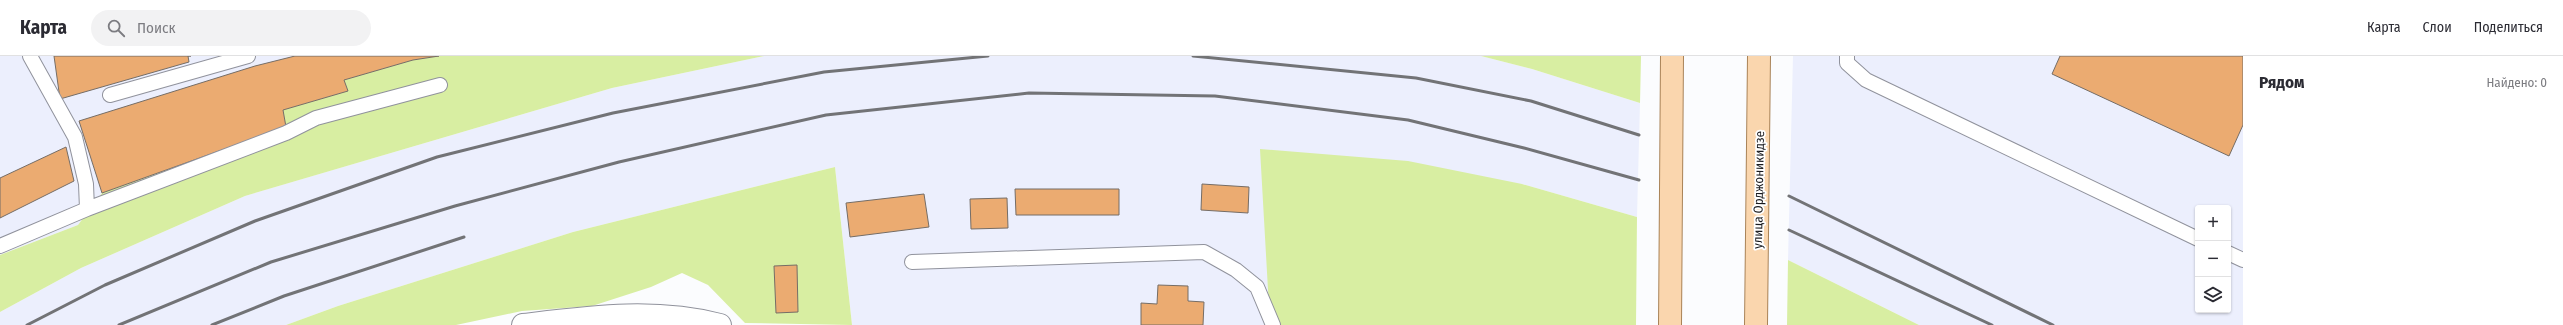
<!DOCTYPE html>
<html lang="ru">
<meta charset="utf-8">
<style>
:root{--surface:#fff;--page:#f2f2f3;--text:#2b2b33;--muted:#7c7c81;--line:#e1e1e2}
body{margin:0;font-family:"Fira Sans Condensed",sans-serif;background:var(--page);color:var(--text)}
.controls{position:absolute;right:12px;bottom:12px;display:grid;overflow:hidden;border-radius:4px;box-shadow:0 1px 3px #0004}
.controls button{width:36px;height:36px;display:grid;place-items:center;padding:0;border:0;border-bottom:1px solid var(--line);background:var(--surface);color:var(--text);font:20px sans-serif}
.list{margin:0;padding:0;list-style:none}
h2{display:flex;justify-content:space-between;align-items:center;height:52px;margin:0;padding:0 16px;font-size:17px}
h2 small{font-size:13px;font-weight:400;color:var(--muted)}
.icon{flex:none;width:22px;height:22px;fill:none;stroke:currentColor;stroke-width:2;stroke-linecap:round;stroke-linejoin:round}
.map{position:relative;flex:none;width:2243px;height:269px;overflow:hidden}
header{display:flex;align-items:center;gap:24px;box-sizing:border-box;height:56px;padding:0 20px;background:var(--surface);border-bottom:1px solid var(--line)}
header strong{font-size:19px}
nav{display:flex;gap:22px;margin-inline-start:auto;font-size:14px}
.search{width:280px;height:36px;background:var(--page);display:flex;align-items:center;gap:10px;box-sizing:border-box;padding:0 14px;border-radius:22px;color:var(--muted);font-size:15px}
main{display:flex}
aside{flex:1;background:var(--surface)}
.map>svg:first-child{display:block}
.built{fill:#eceffd;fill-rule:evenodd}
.green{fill:#d8eea2}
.building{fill:#ebab71;stroke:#756d66}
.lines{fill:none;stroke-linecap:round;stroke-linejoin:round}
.lane-casing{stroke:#90929c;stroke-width:16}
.street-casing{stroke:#90929c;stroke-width:24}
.primary-casing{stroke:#a98358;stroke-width:24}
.lane{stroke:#fff;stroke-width:14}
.street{stroke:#fff;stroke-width:22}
.primary{stroke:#fad6ae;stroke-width:22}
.rail{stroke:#727376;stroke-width:3}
.labels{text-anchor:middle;stroke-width:3.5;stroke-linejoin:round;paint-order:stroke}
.street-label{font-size:13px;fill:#191a1e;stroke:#fff}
</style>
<header>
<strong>Карта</strong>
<div class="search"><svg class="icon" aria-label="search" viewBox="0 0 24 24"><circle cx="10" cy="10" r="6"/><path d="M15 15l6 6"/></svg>Поиск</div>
<nav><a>Карта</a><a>Слои</a><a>Поделиться</a></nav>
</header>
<main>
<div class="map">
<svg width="2243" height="269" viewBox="0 0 2243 269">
<rect width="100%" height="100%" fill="#fbfcfe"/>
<!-- built -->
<path class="built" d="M0 0H439L413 4 344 25 348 35 283 54 286 71 102 137 78 169 0 199Z
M764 0H1481L1532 13 1640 47 1637 161 1522 128 1270 269H852L835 111 573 176 338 250 286 269H0V256L81 212 245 140 612 32Z
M1793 0H2243V269H1919L1788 204ZM2198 152H2228V254H2198Z"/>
<!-- green -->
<path class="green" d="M439 0H764L612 32 245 140 81 212 0 256V199L78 169 102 137 286 71 283 54 348 35 344 24 413 4Z
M1481 0H1641L1640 47 1532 13Z
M1260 93 1408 105 1522 128 1637 161 1636 269H1270Z
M835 111 852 269 745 267 708 229 682 217 651 231 592 250 522 255 456 269H286L338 250 573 176Z
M1788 204 1919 269H1787Z"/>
<!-- building -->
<path class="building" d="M54 0H191H188L189 6 60 43Z
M295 0H439L413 4 344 24 348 35 283 54 286 71 102 137 79 65 255 10Z
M2060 0H2243V69L2229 100 2052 18Z
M66 91 74 125 0 162V122Z
M1202 128 1249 131 1248 157 1201 154Z
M1015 133H1119V159H1016Z
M924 138 929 171 850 181 846 147Z
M1007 142 1008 172 971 173 970 143Z
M797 209 798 256 776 257 774 210Z
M1158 229 1188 230V245L1204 246 1203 269H1141V247L1157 248Z"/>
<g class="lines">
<defs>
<path id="lane" d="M30 0 75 81 86 128 87 153
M1847 0V7L1866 24 2198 183
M110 39 248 0
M0 190 87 153 286 77 316 62 440 29
M2228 197 2243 204
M912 206 1204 196 1236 214 1257 231 1273 269"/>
<path id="street" d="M523 269C590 261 654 252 720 269"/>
<path id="primary" d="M1670 269 1672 0
M1756 269 1759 0"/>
</defs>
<!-- lane casing -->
<use href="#lane" class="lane-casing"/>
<!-- street casing -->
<use href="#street" class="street-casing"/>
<!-- primary casing -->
<use href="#primary" class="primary-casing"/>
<!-- lane -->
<use href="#lane" class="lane"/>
<!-- street -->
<use href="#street" class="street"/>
<!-- primary -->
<use href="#primary" class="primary"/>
<!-- rail -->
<path class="rail" d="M1193 0 1416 22 1531 45 1639 79
M1789 140 2053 269
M1789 174 1992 269
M27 269 105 229 255 165 437 101 613 57 824 16 988 0
M119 269 271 206 455 150 619 106 826 59 1029 37 1215 40 1408 64 1524 92 1639 124
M212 269 284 240 464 181"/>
</g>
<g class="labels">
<!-- street labels -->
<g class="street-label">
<text transform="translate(1758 134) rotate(-89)" y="5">улица Орджоникидзе</text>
</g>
</g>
</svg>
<div class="controls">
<button>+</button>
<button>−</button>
<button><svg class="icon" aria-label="layers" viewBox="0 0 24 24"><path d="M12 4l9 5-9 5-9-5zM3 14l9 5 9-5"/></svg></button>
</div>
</div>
<aside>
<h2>Рядом<small>Найдено: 0</small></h2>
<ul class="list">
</ul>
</aside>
</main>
